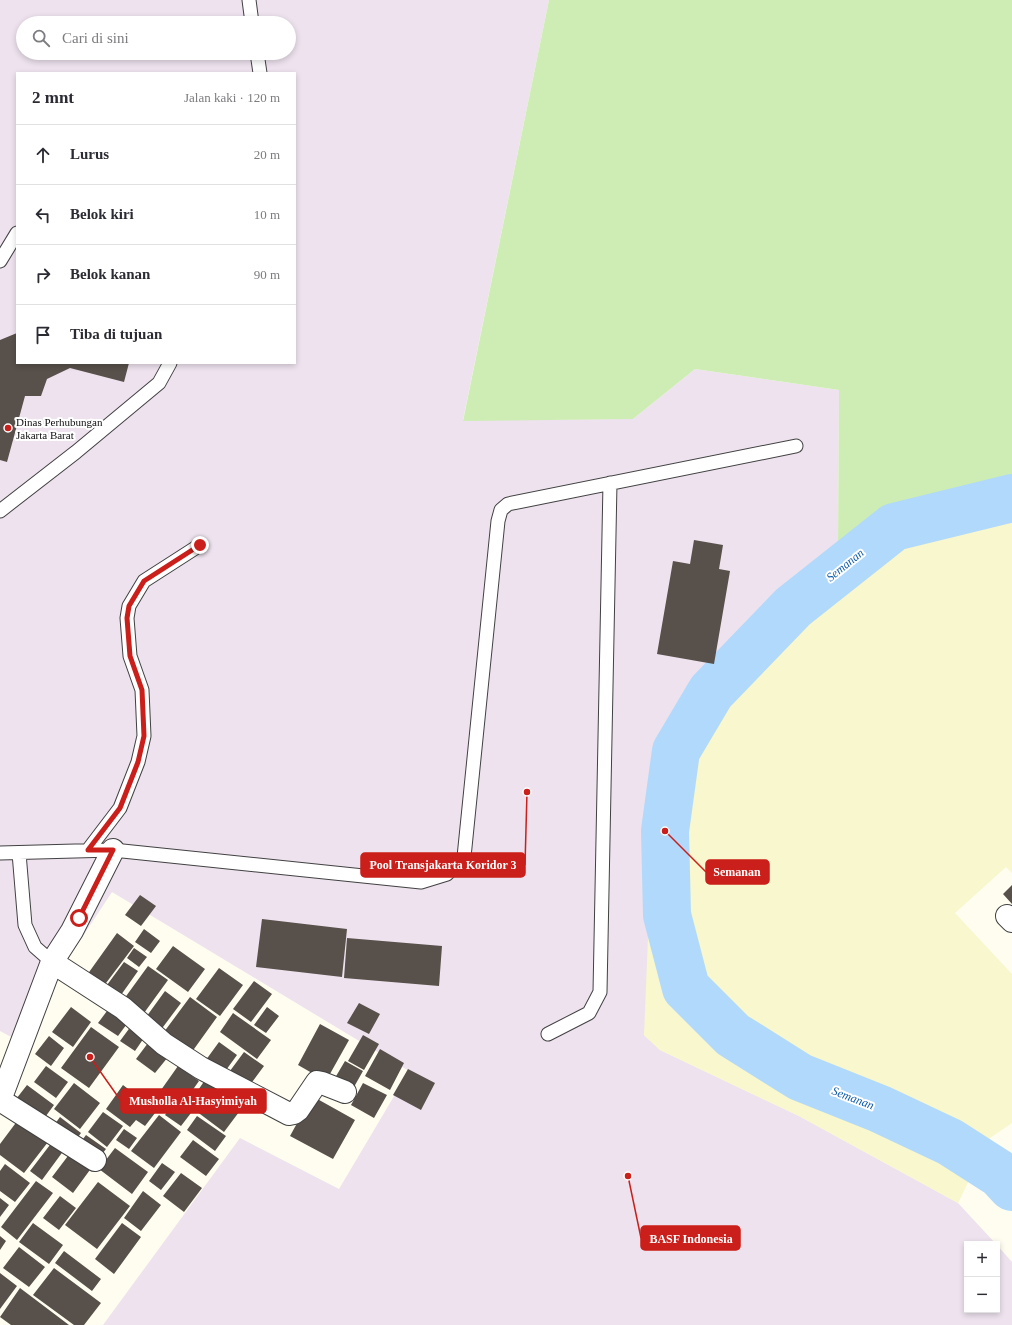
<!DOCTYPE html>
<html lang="id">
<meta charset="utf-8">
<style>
:root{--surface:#fff;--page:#f7f7f7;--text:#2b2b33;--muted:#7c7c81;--line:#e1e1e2}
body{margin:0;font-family:"Times New Roman",serif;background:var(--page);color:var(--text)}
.controls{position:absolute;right:12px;bottom:12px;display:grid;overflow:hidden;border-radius:0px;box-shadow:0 2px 6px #0003}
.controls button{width:36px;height:36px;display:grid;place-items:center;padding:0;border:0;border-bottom:1px solid var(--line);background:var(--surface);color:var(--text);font:20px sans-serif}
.stop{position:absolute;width:12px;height:12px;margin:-9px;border:3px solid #ca1f1a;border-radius:50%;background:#fff}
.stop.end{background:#ca1f1a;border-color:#fff;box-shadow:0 1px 4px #0008}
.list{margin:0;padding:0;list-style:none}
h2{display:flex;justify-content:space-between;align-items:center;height:52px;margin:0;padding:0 16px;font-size:17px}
h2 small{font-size:13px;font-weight:400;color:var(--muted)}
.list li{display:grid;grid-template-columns:26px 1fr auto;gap:12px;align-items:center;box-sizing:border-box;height:60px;padding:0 16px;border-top:1px solid var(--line)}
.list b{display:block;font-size:15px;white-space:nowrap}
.list em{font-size:13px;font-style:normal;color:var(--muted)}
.icon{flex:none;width:22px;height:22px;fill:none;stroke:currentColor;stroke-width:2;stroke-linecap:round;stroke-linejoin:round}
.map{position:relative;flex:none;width:1012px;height:1325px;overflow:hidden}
.search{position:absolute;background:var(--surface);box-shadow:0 2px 6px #0003;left:16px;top:16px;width:280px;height:44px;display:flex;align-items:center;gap:10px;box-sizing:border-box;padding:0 14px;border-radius:22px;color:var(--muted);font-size:15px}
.panel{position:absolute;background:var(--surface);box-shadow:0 2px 6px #0003;left:16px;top:72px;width:280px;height:292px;border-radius:0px}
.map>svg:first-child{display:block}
.industrial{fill:#ede2ee;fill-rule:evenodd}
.farmland{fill:#f8f7cd}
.green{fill:#ceedb5}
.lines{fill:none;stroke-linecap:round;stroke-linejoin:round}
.river{stroke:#b0d9fb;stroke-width:48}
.building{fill:#58504a}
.service-casing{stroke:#414141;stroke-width:15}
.minor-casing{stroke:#414141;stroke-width:24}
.service{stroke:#fff;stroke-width:13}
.minor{stroke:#fff;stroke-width:22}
.route{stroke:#ca1f1a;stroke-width:5}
.poi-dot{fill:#ca1f1a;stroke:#fff;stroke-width:1.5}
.labels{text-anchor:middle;stroke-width:4;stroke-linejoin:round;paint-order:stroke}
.poi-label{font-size:11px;fill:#0e0e0e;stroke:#fff;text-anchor:start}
.water-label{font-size:12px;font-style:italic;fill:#0d5aab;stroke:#fff}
.leader{fill:none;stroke:#ca1f1a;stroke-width:1.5}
.callout-dot{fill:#ca1f1a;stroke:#fff;stroke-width:1.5}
.callout{fill:#ca1f1a;stroke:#ca1f1a;stroke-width:1.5}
.callout-label{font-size:12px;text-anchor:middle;font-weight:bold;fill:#fff}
</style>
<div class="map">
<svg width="1012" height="1325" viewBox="0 0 1012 1325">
<rect width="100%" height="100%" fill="#fffdf0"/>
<!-- industrial -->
<path class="industrial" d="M0 0H549L463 420 633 419 695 369 839 390 838 545 697 678 644 1035 660 1050 799 1116 958 1203 996 1244H967V1310H997V1245L1012 1262V1325H103L240 1138 339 1189 409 1071 112 892 15 1039 0 1031ZM23 23H289V53H23ZM17 73H295V363H17Z"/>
<!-- farmland -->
<path class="farmland" d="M1012 498V873L1006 867 955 913 1012 974V1123L990 1138 958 1203 799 1116 660 1050 644 1035 655 764 697 678 838 545Z"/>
<!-- green -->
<path class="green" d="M549 0H1012V498L838 545 839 390 695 369 633 419 463 421Z"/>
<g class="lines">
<!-- river -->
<path class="river" d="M1012 498 894 527 793 607 711 692 676 751 665 831 667 915 686 988 733 1035 800 1077 880 1109 950 1142 1000 1174 1012 1187"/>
</g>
<!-- building -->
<path class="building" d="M17 333V363H129L124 382 70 368 47 379 41 396H25L7 462 0 460V340Z
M694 540 723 545 719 569 730 571 714 664 657 654 673 561 690 564Z
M1012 885V904L1003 894Z
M140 895 156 906 141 926 125 915Z
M262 919 347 929 342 977 256 967Z
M144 929 160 941 151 953 135 942Z
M117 933 134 946 103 987 87 975Z
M347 938 442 946 439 986 344 978Z
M173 946 205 969 188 992 156 969Z
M134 948 147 957 139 967 127 958Z
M124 962 138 971 121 995 107 985Z
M148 966 168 980 144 1013 124 999Z
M219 968 243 985 220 1016 196 999Z
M254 981 272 994 251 1022 233 1009Z
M165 991 181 1003 160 1031 144 1020Z
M190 997 217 1017 189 1056 161 1036Z
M113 1003 132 1017 118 1036 98 1023Z
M359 1003 380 1014 369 1034 347 1023Z
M71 1007 91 1022 73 1047 52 1032Z
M267 1007 279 1016 266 1033 254 1025Z
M233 1013 271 1040 257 1059 220 1032Z
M134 1022 148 1032 135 1051 120 1041Z
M320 1024 349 1040 326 1081 298 1065Z
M91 1027 119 1047 89 1088 61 1068Z
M363 1035 379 1044 364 1070 348 1061Z
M49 1036 64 1048 51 1066 35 1054Z
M219 1042 237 1055 221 1077 203 1064Z
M148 1043 168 1057 155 1073 136 1059Z
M380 1049 404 1063 390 1090 365 1076Z
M244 1052 264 1066 247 1089 227 1075Z
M345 1061 363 1071 350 1094 332 1083Z
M46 1066 68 1082 56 1098 34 1082Z
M178 1066 199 1081 182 1105 161 1090Z
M408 1069 435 1083 421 1110 393 1095Z
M205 1080 242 1108 224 1132 188 1105Z
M74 1083 100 1103 80 1129 54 1109Z
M363 1083 387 1095 374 1118 351 1105Z
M27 1085 54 1105 40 1124 13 1103Z
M123 1085 140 1098 146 1092 162 1104 145 1126 136 1120 130 1127 106 1109Z
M312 1096 355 1120 333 1159 290 1136Z
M175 1101 191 1113 181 1126 165 1115Z
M103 1112 123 1126 107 1147 88 1132Z
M159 1115 181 1132 154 1168 131 1151Z
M197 1116 226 1136 215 1151 187 1130Z
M60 1117 81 1133 73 1144 52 1128Z
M18 1120 48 1142 24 1173 0 1155V1144Z
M124 1129 137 1138 129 1149 116 1140Z
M86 1135 106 1149 99 1158 80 1143Z
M56 1137 67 1146 42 1180 30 1171Z
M193 1140 219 1159 206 1176 180 1157Z
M74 1148 95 1163 73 1193 52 1177Z
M115 1148 148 1172 132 1194 99 1169Z
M162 1163 175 1172 161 1190 149 1181Z
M5 1164 30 1183 15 1202 0 1191V1171Z
M181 1173 202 1188 184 1212 163 1196Z
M36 1181 53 1193 17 1240 1 1227Z
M98 1182 130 1206 97 1249 65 1225Z
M143 1191 161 1205 141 1231 124 1218Z
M60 1196 76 1208 59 1230 43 1218Z
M0 1198 9 1205 0 1217Z
M33 1223 63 1245 49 1264 19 1242Z
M122 1223 141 1237 114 1274 95 1259Z
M0 1236 6 1241 0 1250Z
M19 1247 45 1267 29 1287 3 1268Z
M64 1251 101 1279 92 1291 55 1263Z
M54 1268 101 1303 84 1325H74L33 1295Z
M0 1273 17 1286 0 1309Z
M20 1288 69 1325H11L0 1317Z"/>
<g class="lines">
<defs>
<path id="service" d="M249 0 252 23
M257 53 260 73
M0 261 17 233
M0 511 76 452 159 383 170 363
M88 850 120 808 138 762 144 736 142 690 130 656 127 618 129 606 144 581 200 545
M0 853 113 850 421 882 447 874 464 857 498 521 501 510 508 504 796 446
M19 853 25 925 35 947 52 962
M548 1034 589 1013 600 992 610 483"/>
<path id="minor" d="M1007 916 1012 921
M52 962 123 1008 164 1044 201 1068 289 1114 294 1113 298 1110 317 1082 322 1083 345 1092
M0 1100 52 962 72 931 113 850
M0 1100 95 1160"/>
</defs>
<!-- service casing -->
<use href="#service" class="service-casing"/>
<!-- minor casing -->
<use href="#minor" class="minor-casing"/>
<!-- service -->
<use href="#service" class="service"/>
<!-- minor -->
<use href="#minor" class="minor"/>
</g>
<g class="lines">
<!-- route -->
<path class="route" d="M79 918 113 850H88L120 808 138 762 144 736 142 690 130 656 127 618 129 606 144 581 200 545"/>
</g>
<!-- markers -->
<circle class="poi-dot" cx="8" cy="428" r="4"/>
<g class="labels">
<!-- poi labels -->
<g class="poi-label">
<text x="16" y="426">Dinas Perhubungan<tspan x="16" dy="13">Jakarta Barat</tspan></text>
</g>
<!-- water labels -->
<g class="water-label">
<text transform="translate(845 565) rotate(-39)" y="4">Semanan</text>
<text transform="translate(853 1098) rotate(21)" y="4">Semanan</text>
</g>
</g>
<!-- callouts -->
<path class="leader" d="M527 792L525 865M665 831L706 872M90 1057L121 1101M628 1176L641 1238"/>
<g class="callout-dot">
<circle cx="527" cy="792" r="4"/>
<circle cx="665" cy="831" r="4"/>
<circle cx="90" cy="1057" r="4"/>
<circle cx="628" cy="1176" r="4"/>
</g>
<g class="callout">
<rect x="361" y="853" width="164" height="24" rx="4"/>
<rect x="706" y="860" width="63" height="24" rx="4"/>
<rect x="121" y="1089" width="145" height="24" rx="4"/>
<rect x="641" y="1226" width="99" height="24" rx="4"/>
</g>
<g class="callout-label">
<text x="443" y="869">Pool Transjakarta Koridor 3</text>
<text x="737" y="876">Semanan</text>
<text x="193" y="1105">Musholla Al-Hasyimiyah</text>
<text x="691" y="1243">BASF Indonesia</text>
</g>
</svg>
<div class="controls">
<button>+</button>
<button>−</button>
</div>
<div class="stop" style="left:79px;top:918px"></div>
<div class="stop end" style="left:200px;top:545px"></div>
<div class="search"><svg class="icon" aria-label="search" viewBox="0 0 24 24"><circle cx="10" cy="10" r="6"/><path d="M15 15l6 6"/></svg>Cari di sini</div>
<section class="panel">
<h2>2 mnt<small>Jalan kaki · 120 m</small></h2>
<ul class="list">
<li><svg class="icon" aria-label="ahead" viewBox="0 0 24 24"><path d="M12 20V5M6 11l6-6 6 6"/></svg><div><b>Lurus</b></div><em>20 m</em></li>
<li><svg class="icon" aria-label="left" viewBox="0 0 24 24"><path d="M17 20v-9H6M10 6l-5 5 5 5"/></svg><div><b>Belok kiri</b></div><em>10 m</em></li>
<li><svg class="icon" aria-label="right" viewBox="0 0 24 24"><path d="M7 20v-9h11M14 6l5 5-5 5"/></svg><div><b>Belok kanan</b></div><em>90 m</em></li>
<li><svg class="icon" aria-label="arrive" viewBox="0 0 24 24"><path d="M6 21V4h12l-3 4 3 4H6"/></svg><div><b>Tiba di tujuan</b></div></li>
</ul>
</section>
</div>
